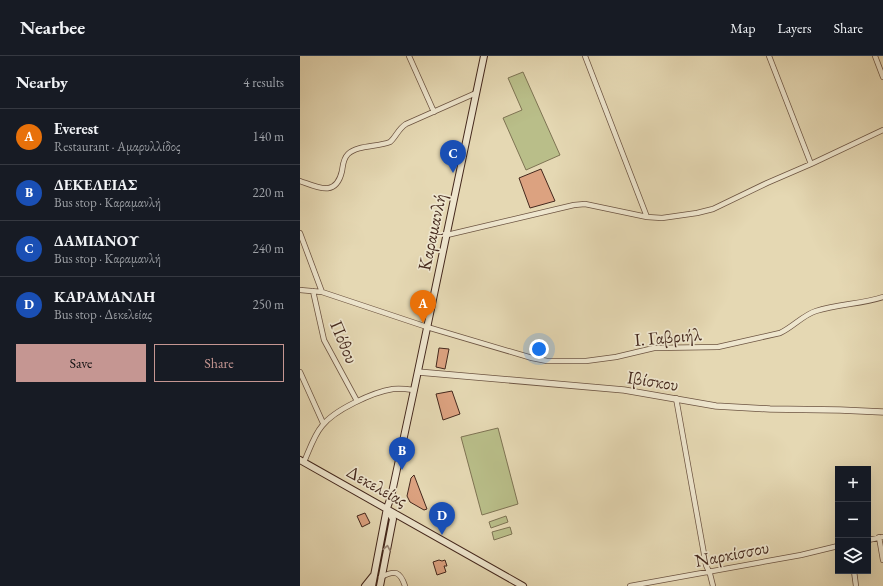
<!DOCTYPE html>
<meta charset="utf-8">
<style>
:root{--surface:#171b24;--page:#20242c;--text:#f1f3f6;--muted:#9ea1a6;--line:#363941;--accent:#c59692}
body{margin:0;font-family:"EB Garamond",serif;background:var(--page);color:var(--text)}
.controls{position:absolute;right:12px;bottom:12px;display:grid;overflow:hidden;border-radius:0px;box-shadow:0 4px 16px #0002}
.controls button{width:36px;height:36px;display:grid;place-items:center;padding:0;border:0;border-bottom:1px solid var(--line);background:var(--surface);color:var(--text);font:20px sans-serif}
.you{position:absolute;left:239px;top:293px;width:14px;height:14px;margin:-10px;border:3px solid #fff;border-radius:50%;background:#1a73e8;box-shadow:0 0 0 6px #1a73e833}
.badge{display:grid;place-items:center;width:26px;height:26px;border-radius:50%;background:var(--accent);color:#fff;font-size:13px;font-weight:700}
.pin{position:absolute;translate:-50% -33px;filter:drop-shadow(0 1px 2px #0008)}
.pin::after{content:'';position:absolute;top:21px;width:14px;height:12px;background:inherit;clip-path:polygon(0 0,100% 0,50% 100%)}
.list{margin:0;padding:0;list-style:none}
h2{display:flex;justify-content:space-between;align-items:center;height:52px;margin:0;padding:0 16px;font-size:17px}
h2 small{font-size:13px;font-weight:400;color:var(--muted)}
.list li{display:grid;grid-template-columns:26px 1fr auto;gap:12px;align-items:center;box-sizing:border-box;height:56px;padding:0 16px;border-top:1px solid var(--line)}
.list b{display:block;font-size:15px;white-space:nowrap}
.list p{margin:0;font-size:13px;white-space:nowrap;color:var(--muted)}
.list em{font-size:13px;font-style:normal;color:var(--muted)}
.actions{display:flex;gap:8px;padding:12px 16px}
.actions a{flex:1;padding:9px 0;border:1px solid var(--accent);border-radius:0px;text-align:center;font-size:14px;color:var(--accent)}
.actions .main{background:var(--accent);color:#111}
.icon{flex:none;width:22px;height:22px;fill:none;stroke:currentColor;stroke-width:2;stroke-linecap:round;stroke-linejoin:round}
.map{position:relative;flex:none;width:583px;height:530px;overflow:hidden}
header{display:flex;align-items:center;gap:24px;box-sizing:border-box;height:56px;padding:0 20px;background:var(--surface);border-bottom:1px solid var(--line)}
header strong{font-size:19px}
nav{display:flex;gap:22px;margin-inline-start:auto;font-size:14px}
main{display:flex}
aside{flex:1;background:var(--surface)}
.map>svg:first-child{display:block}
.green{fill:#b9be89;stroke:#7e7353}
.building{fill:#dca280;stroke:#44281d}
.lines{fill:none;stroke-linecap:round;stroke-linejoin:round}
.minor-casing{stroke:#6c5442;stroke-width:6}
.tertiary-casing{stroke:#6c5442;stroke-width:7}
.secondary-casing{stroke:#44281d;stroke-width:8}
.minor{stroke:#eee6ce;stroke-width:4.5}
.tertiary{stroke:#eee6ce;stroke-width:5.5}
.secondary{stroke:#eee6ce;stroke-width:6}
.oneway{stroke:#998776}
.labels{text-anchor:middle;stroke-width:3.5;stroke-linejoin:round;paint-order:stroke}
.street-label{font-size:18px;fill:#44281d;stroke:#eee6ce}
</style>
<header>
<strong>Nearbee</strong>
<nav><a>Map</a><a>Layers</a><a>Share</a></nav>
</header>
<main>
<aside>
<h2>Nearby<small>4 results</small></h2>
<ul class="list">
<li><span class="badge" style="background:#e8710a">A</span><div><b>Everest</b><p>Restaurant · Αμαρυλλίδος</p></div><em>140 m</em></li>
<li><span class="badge" style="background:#1a4fb4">B</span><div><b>ΔΕΚΕΛΕΙΑΣ</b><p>Bus stop · Καραμανλή</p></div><em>220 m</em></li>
<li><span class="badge" style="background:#1a4fb4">C</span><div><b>ΔΑΜΙΑΝΟΥ</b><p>Bus stop · Καραμανλή</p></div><em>240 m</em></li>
<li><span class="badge" style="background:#1a4fb4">D</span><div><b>ΚΑΡΑΜΑΝΛΗ</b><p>Bus stop · Δεκελείας</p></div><em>250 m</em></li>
</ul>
<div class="actions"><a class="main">Save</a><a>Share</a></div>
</aside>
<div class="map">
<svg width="583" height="530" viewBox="0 0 583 530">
<rect width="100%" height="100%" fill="#e5d8b3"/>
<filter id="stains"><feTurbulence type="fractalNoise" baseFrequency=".005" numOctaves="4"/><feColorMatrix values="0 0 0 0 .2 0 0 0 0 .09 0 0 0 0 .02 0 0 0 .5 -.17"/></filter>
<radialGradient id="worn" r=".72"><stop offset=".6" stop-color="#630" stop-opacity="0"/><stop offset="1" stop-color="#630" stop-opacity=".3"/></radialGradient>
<!-- green -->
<path class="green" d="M223 16 260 99 226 114 203 62 222 54 208 22Z
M198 372 218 448 182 459 161 381Z
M206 460 208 466 191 472 189 466Z
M210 471 212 478 194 484 192 476Z"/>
<!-- building -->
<path class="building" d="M241 113 255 145 230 152 219 122Z
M139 292 149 293 145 313 136 311Z
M152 335 160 358 143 364 136 338Z
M114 419 127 453 124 454 110 446 107 440 111 422Z
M65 457 70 467 62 471 57 460Z
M139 504 142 505 145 504 147 510H144L146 516 137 519 133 506Z"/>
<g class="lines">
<defs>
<path id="minor" d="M109 0 134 56
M285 0 347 161
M469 0 511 108
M575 0 583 21
M0 125C17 131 36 142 42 115 43 109 43 103 48 98 57 89 78 91 90 86 96 81 98 73 106 68L176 37
M0 177 22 236
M147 179 274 149 285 148 347 161 362 162 397 157 413 153 467 127 511 108 583 74
M0 234 22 236 127 271 232 302 247 305H286L316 301 354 292 418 291 480 277C493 271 503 259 516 255 538 248 562 248 583 241
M13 235 24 284 57 345
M0 316 23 367
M376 342 406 509 410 518 413 530
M4 406C9 395 14 379 22 370 34 354 73 336 93 333 100 332 107 333 114 334
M579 481 583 504
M568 484 583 481
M554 515 556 530
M81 521C95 514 100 515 105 530
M330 530 501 499 538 490"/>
<path id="tertiary" d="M118 316 324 334 416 350 470 353 540 354 583 356"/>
<path id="secondary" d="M0 404 223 530
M65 530 73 520
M72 530 87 452 91 441 114 334 184 0
M80 530 93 463 87 452"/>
</defs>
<!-- minor casing -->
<use href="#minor" class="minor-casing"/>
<!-- tertiary casing -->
<use href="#tertiary" class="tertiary-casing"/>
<!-- secondary casing -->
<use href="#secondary" class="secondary-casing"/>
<!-- minor -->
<use href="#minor" class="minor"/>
<!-- tertiary -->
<use href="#tertiary" class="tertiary"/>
<!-- secondary -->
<use href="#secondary" class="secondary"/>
</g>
<!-- one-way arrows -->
<defs><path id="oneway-chevron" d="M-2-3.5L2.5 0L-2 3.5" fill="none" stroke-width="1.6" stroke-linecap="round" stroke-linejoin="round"/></defs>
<use class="oneway" href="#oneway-chevron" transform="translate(87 492) rotate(-79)"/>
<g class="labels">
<!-- street labels -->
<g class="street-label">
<text transform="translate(132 176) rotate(-78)" y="6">Καραμανλή</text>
<text transform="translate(368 281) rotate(-5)" y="6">Ι. Γαβριήλ</text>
<text transform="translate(44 286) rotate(67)" y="6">Πόθου</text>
<text transform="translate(353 325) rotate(9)" y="6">Ιβίσκου</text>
<text transform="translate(77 430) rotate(29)" y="6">Δεκελείας</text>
<text transform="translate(432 498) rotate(-11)" y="6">Ναρκίσσου</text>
</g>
</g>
<rect width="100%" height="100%" filter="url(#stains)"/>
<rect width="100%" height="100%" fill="url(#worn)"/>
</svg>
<div class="controls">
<button>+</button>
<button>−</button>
<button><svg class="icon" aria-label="layers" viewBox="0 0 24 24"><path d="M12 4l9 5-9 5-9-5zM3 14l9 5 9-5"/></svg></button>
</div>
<div class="you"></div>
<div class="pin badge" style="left:123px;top:267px;background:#e8710a">A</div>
<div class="pin badge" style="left:102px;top:414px;background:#1a4fb4">B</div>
<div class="pin badge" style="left:153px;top:117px;background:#1a4fb4">C</div>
<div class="pin badge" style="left:142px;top:479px;background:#1a4fb4">D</div>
</div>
</main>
